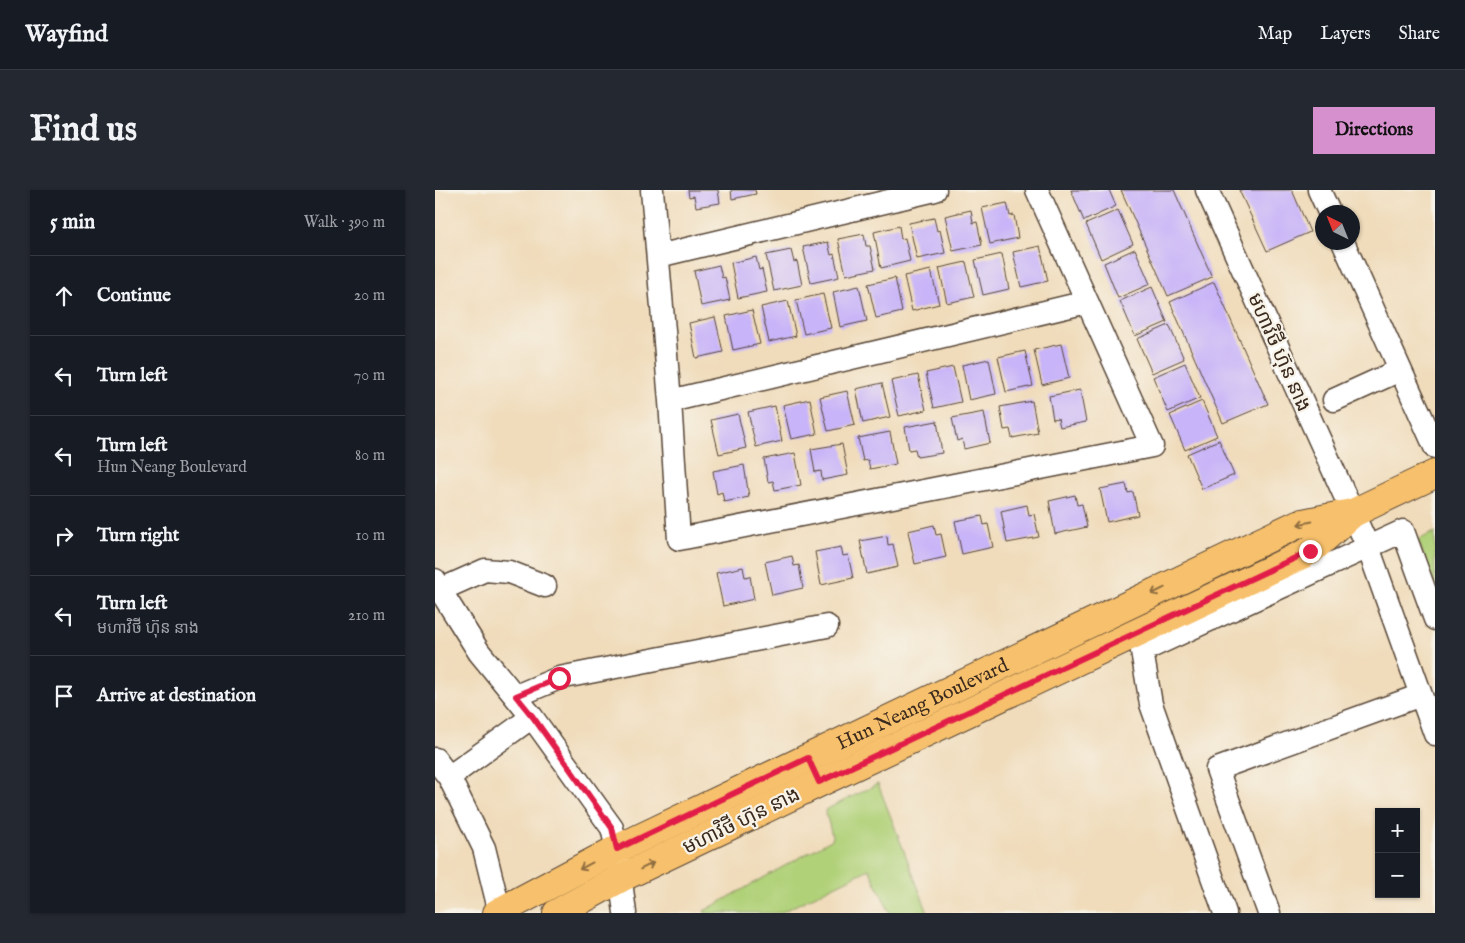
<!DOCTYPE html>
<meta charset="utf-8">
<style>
:root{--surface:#171b24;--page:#242831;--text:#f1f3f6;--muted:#9ea1a6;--line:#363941;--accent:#d690ce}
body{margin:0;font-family:"IM FELL English","Noto Sans Khmer",serif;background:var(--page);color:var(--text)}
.controls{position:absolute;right:15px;bottom:15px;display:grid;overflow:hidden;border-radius:0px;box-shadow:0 1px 4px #0004}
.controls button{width:45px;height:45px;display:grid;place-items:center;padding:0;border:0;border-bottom:1px solid var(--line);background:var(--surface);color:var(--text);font:25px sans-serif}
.compass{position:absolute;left:880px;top:15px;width:45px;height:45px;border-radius:50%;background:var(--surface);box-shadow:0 1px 4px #0004;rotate:317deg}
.stop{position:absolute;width:15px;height:15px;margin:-11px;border:4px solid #e11d48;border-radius:50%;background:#fff}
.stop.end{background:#e11d48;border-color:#fff;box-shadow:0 1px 5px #0008}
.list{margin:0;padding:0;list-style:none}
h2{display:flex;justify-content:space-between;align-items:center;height:65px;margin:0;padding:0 20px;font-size:21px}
h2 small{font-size:16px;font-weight:400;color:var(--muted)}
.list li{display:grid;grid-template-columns:32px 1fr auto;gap:15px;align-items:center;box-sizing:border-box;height:80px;padding:0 20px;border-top:1px solid var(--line)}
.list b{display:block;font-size:19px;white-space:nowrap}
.list p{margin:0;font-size:16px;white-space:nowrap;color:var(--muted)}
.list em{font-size:16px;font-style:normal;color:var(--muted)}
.icon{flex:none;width:28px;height:28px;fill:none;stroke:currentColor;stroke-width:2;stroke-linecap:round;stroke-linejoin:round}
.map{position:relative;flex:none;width:1000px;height:723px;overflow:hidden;border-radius:0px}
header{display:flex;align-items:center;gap:30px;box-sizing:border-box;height:70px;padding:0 25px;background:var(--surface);border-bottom:1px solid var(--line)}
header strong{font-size:24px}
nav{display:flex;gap:28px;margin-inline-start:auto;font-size:18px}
.intro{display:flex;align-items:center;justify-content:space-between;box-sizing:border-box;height:120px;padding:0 30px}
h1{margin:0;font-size:35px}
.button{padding:12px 22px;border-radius:0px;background:var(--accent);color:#111;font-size:18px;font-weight:700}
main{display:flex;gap:30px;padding:0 30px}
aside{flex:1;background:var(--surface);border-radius:0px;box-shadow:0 1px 4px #0004}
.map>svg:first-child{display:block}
.green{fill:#b1d179;stroke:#767e4c}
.building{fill:#c8b4f8}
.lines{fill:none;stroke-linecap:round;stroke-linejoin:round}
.minor-casing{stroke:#564536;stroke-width:25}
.major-casing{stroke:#564536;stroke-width:30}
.minor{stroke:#fff;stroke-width:22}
.major{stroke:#f7c06c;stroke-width:28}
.oneway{stroke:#906e41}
.route{stroke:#e11d48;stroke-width:6}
.labels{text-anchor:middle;stroke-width:4.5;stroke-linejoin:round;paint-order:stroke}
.street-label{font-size:20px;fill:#3b2a1e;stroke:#f7f3e8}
</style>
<header>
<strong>Wayfind</strong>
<nav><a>Map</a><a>Layers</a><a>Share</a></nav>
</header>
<div class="intro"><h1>Find us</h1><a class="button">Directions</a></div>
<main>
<aside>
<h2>5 min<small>Walk · 390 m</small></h2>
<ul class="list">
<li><svg class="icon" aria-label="ahead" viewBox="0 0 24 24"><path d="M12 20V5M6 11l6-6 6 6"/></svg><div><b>Continue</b></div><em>20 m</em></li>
<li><svg class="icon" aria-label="left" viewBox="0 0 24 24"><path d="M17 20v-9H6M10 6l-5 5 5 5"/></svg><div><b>Turn left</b></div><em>70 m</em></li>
<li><svg class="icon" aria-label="left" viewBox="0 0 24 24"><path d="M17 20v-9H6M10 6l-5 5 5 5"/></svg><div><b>Turn left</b><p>Hun Neang Boulevard</p></div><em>80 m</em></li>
<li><svg class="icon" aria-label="right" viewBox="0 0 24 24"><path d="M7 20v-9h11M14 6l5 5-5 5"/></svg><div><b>Turn right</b></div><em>10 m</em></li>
<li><svg class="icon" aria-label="left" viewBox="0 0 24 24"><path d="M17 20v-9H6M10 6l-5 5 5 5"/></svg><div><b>Turn left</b><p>មហាវិថី ហ៊ុន នាង</p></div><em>210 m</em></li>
<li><svg class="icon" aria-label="arrive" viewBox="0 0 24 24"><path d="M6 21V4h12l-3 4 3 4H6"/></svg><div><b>Arrive at destination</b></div></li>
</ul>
</aside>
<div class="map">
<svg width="1000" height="723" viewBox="0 0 1000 723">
<rect width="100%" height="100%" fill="#f7f3e8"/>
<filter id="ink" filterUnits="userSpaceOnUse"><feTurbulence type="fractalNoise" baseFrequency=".02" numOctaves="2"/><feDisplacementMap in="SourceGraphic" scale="10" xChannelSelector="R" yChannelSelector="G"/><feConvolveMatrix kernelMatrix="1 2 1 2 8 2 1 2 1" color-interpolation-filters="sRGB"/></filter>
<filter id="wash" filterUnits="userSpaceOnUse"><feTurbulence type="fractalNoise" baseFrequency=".0096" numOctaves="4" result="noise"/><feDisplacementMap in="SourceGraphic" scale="20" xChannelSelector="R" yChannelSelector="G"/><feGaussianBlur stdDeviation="1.12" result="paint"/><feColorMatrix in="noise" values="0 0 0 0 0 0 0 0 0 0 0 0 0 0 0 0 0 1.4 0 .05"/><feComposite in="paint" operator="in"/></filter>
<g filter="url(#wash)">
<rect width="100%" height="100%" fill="#f0dcbb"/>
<!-- green -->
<path class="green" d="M1000 342V396L983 350Z
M443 594 493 723H455L434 679 345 723H270L269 721 398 649 390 620Z"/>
<g id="blocks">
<!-- building -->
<path class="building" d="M253 0H283L285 13 261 17 259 6 254 7Z
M296 0H320L321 4 297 9Z
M636 0H674L681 16 649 31Z
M686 0H739L777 87 733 106Z
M804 0H857L875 42 832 61Z
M572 13 575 26 579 25 583 48 555 54 547 18Z
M536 20 538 33 542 32 547 55 518 61 510 26Z
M683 20 698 54 666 69 651 34Z
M499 28 502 41 505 40 510 63 482 69 474 33Z
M464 36 466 49 470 48 475 71 446 78 439 42Z
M429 44 431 56H435L440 79 411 85 403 49Z
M393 52 396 65 399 64 404 87 376 93 368 57Z
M605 56 613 91 586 97 578 62Z
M700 59 715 94 683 108 669 73Z
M356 60 359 72 362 71 367 95 339 101 331 65Z
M567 64 574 99 548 105 540 70Z
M321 67 324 80 327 79 332 102 303 108 296 73Z
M531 72 539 107 512 113 504 78Z
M284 75 287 88 290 87 295 110 266 116 259 81Z
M496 80 504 114 477 121 469 86Z
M460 88 467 122 441 128 433 94Z
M779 92 833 214 788 233 735 112Z
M424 96 432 131 405 137 398 102Z
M717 97 732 132 700 146 685 111Z
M388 104 396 138 369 144 361 110Z
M353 111 361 146 334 152 326 117Z
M317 120 325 154 298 160 291 126Z
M280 127 288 162 261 168 254 133Z
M734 135 749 169 717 183 702 149Z
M626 154 634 188 607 195 599 160Z
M590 161 598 196 571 202 563 167Z
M554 169 561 204 534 210 527 175Z
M750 173 765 208 733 222 718 187Z
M518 177 526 212 499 218 491 183Z
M483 185 491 220 464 226 456 191Z
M447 193 455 227 428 233 421 199Z
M645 200 651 232 625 237 623 228 618 229 614 206Z
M412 201 420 235 393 241 385 207Z
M375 209 382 244 356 249 348 215Z
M597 211 603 243 577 248 575 239 569 240 565 217Z
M767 211 782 246 750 260 735 225Z
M340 216 347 251 321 257 313 222Z
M549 222 555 253 529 259 527 249 522 251 517 228Z
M303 224 311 258 284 264 276 230Z
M502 231 507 263 482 267 480 259 474 260 470 237Z
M455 242 461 274 435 279 433 270 428 271 423 248Z
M784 250 799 285 767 299 752 264Z
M407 254 413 285 387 290 386 281 380 282 376 259Z
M360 263 366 295 340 300 338 291 333 292 329 269Z
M309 275 314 307 289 312 287 302 282 304 278 281Z
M691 294 693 303 698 302 703 325 672 332 665 299Z
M640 305 642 315 647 314 652 337 620 344 614 311Z
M592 315 594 325 599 324 604 347 572 353 566 321Z
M547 326 549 335 553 334 558 357 527 364 520 331Z
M499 335 501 345 506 344 511 367 480 374 473 341Z
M452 346 453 355 458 354 463 377 432 384 425 351Z
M406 357 408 366 413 365 418 388 386 395 380 362Z
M357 366 359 376 364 375 368 398 337 405 330 372Z
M308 377 310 387 315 386 319 409 288 416 281 383Z"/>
</g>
</g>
<g filter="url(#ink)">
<use href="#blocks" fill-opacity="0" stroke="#564536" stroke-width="1"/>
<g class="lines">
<defs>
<path id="minor" d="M217 0 235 211 244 349 717 256 602 0
M772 0 933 357 1000 544
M884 0 894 22
M908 52 1000 257
M223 66 500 0
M899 210 965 180
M235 211 652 112
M0 390 5 400 44 462 97 527 177 638 182 659 190 723
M5 400 50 380 74 382 110 396
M81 506 124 488 392 436
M0 569 14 587 97 527
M14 587 49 658 65 723
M790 723 716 514 707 461 968 341 1000 429
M834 723 782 579 986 505"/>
<g id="major">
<path id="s1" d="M62 723 182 659 863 334 917 323"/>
<path d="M122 723 186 688 384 593 875 361 918 323 1000 284"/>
</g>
</defs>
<!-- minor casing -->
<use href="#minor" class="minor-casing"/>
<!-- major casing -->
<use href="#major" class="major-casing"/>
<!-- minor -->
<use href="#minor" class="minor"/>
<!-- major -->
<use href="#major" class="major"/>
</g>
<!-- one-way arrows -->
<defs><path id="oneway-shaft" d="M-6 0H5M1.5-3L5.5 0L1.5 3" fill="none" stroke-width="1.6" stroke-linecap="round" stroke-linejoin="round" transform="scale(1.25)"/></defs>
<g class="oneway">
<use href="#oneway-shaft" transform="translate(870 333) rotate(168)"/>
<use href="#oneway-shaft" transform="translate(723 401) rotate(154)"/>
<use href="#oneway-shaft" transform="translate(151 676) rotate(152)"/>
<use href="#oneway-shaft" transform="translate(212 676) rotate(-26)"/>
</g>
</g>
<g class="lines" filter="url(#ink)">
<!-- route -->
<path class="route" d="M124 488 81 506 98 527 177 638 182 659 373 568 384 592 875 361"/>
</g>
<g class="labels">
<!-- street labels -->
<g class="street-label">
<text transform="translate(845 162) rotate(66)" y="7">មហាវិថី ហ៊ុន នាង</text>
<text dy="7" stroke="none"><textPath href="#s1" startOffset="474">Hun Neang Boulevard</textPath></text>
<text transform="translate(306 630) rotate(-26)" y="7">មហាវិថី ហ៊ុន នាង</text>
</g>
</g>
</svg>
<div class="controls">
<button>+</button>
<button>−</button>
</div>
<svg class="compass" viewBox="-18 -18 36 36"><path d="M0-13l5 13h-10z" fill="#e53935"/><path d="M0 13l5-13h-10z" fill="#9ea1a6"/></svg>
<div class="stop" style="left:124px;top:488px"></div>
<div class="stop end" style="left:875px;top:361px"></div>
</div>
</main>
